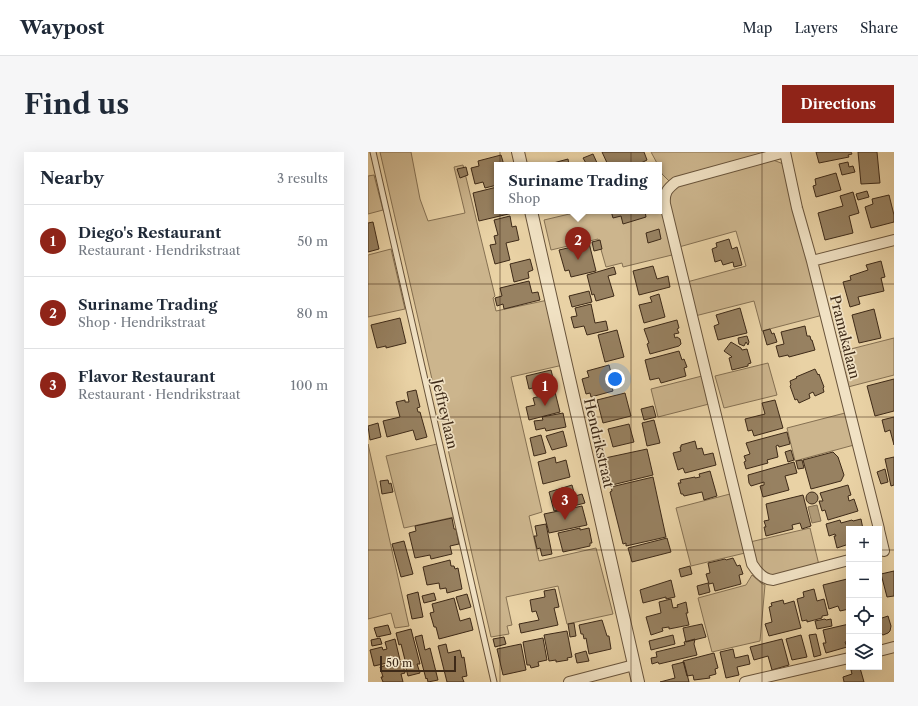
<!DOCTYPE html>
<meta charset="utf-8">
<style>
:root{--surface:#fff;--page:#f6f6f7;--text:#1f2937;--muted:#747a83;--line:#e0e1e3;--accent:#8f2418}
body{margin:0;font-family:"Libre Caslon Text",serif;background:var(--page);color:var(--text)}
.controls{position:absolute;right:12px;bottom:12px;display:grid;overflow:hidden;border-radius:0px;box-shadow:0 4px 16px #0002}
.controls button{width:36px;height:36px;display:grid;place-items:center;padding:0;border:0;border-bottom:1px solid var(--line);background:var(--surface);color:var(--text);font:20px sans-serif}
.scale{position:absolute;left:12px;bottom:10px;width:76px;box-sizing:border-box;padding-left:4px;border:2px solid #3e2a18;border-top:0;font-size:11px;line-height:14px;white-space:nowrap;color:#3e2a18;-webkit-text-stroke:3px #f1e2c4;paint-order:stroke}
.you{position:absolute;left:247px;top:227px;width:14px;height:14px;margin:-10px;border:3px solid #fff;border-radius:50%;background:#1a73e8;box-shadow:0 0 0 6px #1a73e833}
.badge{display:grid;place-items:center;width:26px;height:26px;border-radius:50%;background:var(--accent);color:#fff;font-size:13px;font-weight:700}
.pin{position:absolute;translate:-50% -33px;filter:drop-shadow(0 1px 2px #0008)}
.pin::after{content:'';position:absolute;top:21px;width:14px;height:12px;background:inherit;clip-path:polygon(0 0,100% 0,50% 100%)}
.popup{position:absolute;left:126px;top:10px;width:168px;height:52px;box-sizing:border-box;display:grid;place-content:center;border-radius:0px;background:var(--surface);filter:drop-shadow(0 1px 3px #0005);font-size:13px;white-space:nowrap;color:var(--muted)}
.popup b{font-size:15px;color:var(--text)}
.popup::after{content:'';position:absolute;left:50%;top:100%;margin-left:-8px;border:8px solid transparent;border-top-color:var(--surface)}
.list{margin:0;padding:0;list-style:none}
h2{display:flex;justify-content:space-between;align-items:center;height:52px;margin:0;padding:0 16px;font-size:17px}
h2 small{font-size:13px;font-weight:400;color:var(--muted)}
.list li{display:grid;grid-template-columns:26px 1fr auto;gap:12px;align-items:center;box-sizing:border-box;height:72px;padding:0 16px;border-top:1px solid var(--line)}
.list b{display:block;font-size:15px;white-space:nowrap}
.list p{margin:0;font-size:13px;white-space:nowrap;color:var(--muted)}
.list em{font-size:13px;font-style:normal;color:var(--muted)}
.icon{flex:none;width:22px;height:22px;fill:none;stroke:currentColor;stroke-width:2;stroke-linecap:round;stroke-linejoin:round}
.map{position:relative;flex:none;width:526px;height:530px;overflow:hidden;border-radius:0px}
header{display:flex;align-items:center;gap:24px;box-sizing:border-box;height:56px;padding:0 20px;background:var(--surface);border-bottom:1px solid var(--line)}
header strong{font-size:19px}
nav{display:flex;gap:22px;margin-inline-start:auto;font-size:14px}
.intro{display:flex;align-items:center;justify-content:space-between;box-sizing:border-box;height:96px;padding:0 24px}
h1{margin:0;font-size:28px}
.button{padding:10px 18px;border-radius:0px;background:var(--accent);color:#fff;font-size:14px;font-weight:700}
main{display:flex;gap:24px;padding:0 24px}
aside{flex:1;background:var(--surface);border-radius:0px;box-shadow:0 4px 16px #0002}
.map>svg:first-child{display:block}
.green{fill:#ccb58d;stroke:#857052}
.water{fill:#af9975;stroke:#826d50}
.building{fill:#978161;stroke:#3e2a18}
.lines{fill:none;stroke-linecap:round;stroke-linejoin:round}
.service-casing{stroke:#69543b;stroke-width:7}
.minor-casing{stroke:#69543b;stroke-width:12}
.tertiary-casing{stroke:#69543b;stroke-width:14}
.service{stroke:#f1e2c4;stroke-width:5}
.minor{stroke:#f1e2c4;stroke-width:10}
.tertiary{stroke:#f1e2c4;stroke-width:12}
.grid{fill:none;stroke:#3e2a18;stroke-width:1;stroke-opacity:0.55}
.labels{text-anchor:middle;stroke-width:3.5;stroke-linejoin:round;paint-order:stroke}
.street-label{font-size:14px;fill:#3e2a18;stroke:#f1e2c4}
</style>
<header>
<strong>Waypost</strong>
<nav><a>Map</a><a>Layers</a><a>Share</a></nav>
</header>
<div class="intro"><h1>Find us</h1><a class="button">Directions</a></div>
<main>
<aside>
<h2>Nearby<small>3 results</small></h2>
<ul class="list">
<li><span class="badge">1</span><div><b>Diego's Restaurant</b><p>Restaurant · Hendrikstraat</p></div><em>50 m</em></li>
<li><span class="badge">2</span><div><b>Suriname Trading</b><p>Shop · Hendrikstraat</p></div><em>80 m</em></li>
<li><span class="badge">3</span><div><b>Flavor Restaurant</b><p>Restaurant · Hendrikstraat</p></div><em>100 m</em></li>
</ul>
</aside>
<div class="map">
<svg width="526" height="530" viewBox="0 0 526 530">
<rect width="100%" height="100%" fill="#e9d2a5"/>
<filter id="stains"><feTurbulence type="fractalNoise" baseFrequency=".005" numOctaves="4"/><feColorMatrix values="0 0 0 0 .2 0 0 0 0 .09 0 0 0 0 .02 0 0 0 .5 -.17"/></filter>
<radialGradient id="worn" r=".72"><stop offset=".6" stop-color="#630" stop-opacity="0"/><stop offset="1" stop-color="#630" stop-opacity=".3"/></radialGradient>
<!-- green -->
<path class="green" d="M12 0H43L52 47 60 69 97 61 86 15 95 13 127 144 125 146 128 159 180 148 195 213 143 225 174 360 161 364 171 409 228 396 245 462 199 472 190 434 138 445 144 473 139 474 141 482 123 485Z
M283 0H402L301 29 294 22 291 13H290Z
M405 8 413 11 416 14 455 163 394 179 386 149 327 164 319 130 378 114 368 79 311 95 301 55 302 42 311 31Z
M6 23 15 58 0 62V24Z
M291 41H292V48L304 103 255 115 254 111 238 115 230 87 183 98 176 68 214 59H291Z
M23 97 37 157 0 165V103Z
M526 186V223L480 235 471 200Z
M400 211 409 243 356 256 347 224Z
M334 224 341 252 290 265 283 237Z
M477 261 486 293 427 309 419 276Z
M0 292 41 474 27 476 23 461 0 467Z
M69 292 86 365 36 376 18 304Z
M362 342 377 401 323 414 308 356Z
M442 376 451 413 405 426 388 414 382 390Z
M384 423 393 431 397 433 392 489 344 500 330 446 378 433Z"/>
<!-- water -->
<path class="water" d="M449 353 453 369 444 371 440 355Z"/>
<!-- building -->
<path class="building" d="M234 0H276L279 8 273 11 274 13H240Z
M448 0H483L484 2 480 3 481 5 451 11Z
M490 0H509L512 31 493 32Z
M225 2 230 13H219L215 6Z
M133 3 136 13H129V33L117 36 115 30 107 32 103 16 111 14 110 9Z
M200 7 201 13H178Z
M480 10 481 15 485 14 487 20 474 23 471 12Z
M98 15 100 23 92 26 89 17Z
M468 21 473 38 448 45 445 34 448 33 447 27Z
M129 35V59L149 60 111 69 105 41Z
M499 39 501 45 490 48 488 42Z
M485 40 491 61 481 64 485 81 457 88 450 61 475 54 472 44Z
M521 43 526 63V70L503 76 497 55 505 52 504 47Z
M243 59H277L278 65 255 72 253 64 245 66Z
M142 64 144 75 148 74 151 88 138 91 142 108 127 112 122 93 128 92 126 84 130 83 126 68Z
M5 70 11 97 0 100V71Z
M291 77 293 87 280 91 278 81Z
M361 87 364 97 369 95 374 113 366 115 365 110 355 113 353 108 347 110 344 97 349 95 348 91Z
M232 88 234 97 226 99 224 90Z
M221 91 228 119 203 125 201 118 197 119 191 98Z
M162 107 165 118 160 120 161 126 146 130 142 112Z
M513 109 517 125 513 126 516 139 490 145 492 152 482 155 475 130 483 128 482 124 500 118 498 113Z
M285 114 289 127 300 124 302 135 271 143 265 119Z
M246 115 248 122 240 124 246 144 228 149 226 142 224 143 219 123Z
M161 129 164 141 170 140 172 148 136 157 135 152 129 154 127 146 134 144 132 136Z
M221 139 224 150 204 155 201 144Z
M291 142 297 165 276 171 271 153 284 150 282 145Z
M223 152 227 171 238 169 240 178 219 183 216 174 206 176 203 165 209 164 207 156Z
M372 156 379 181 350 188 346 174 351 172 348 163Z
M506 157 513 186 491 191 484 163Z
M32 166 38 191 18 196V194L9 196 3 173Z
M309 168 311 176 309 177 311 181 306 182 307 186 309 185 312 187 313 192 311 194 282 202 279 192 281 191 276 177Z
M437 174 439 184H442L443 188H444L447 198 421 205 420 203 411 205 408 194 416 192 413 180Z
M402 177 404 182 406 181 409 190 399 193 395 179Z
M249 178 256 205 237 210 230 183Z
M379 184 381 190 380 193 378 190 376 194 371 192 370 186Z
M363 190 373 196 374 198 379 197 383 211 380 212V214L364 218 361 206 364 205 363 204 356 199Z
M311 199 314 208 316 207 319 215 316 216 318 224 293 231 291 226 282 228 277 208Z
M241 213 245 228 242 229 245 239 223 245 222 241 218 242 214 227 221 225 219 219Z
M447 217 450 223 451 222 456 235 455 236 456 240 447 244 445 240 441 242 442 246 431 251 429 247 427 248 422 234 423 233 422 229 429 226 428 225Z
M183 218 186 230 161 237 158 224Z
M526 227V259L507 264 499 234Z
M48 238 52 255 49 256 50 260H52L59 285 48 288 45 278 19 285 15 269 32 265 28 250 37 248V250H41L39 240Z
M187 240 192 260 161 268 158 255 167 253 165 246Z
M257 241 263 264 235 271 229 248Z
M407 248 415 276 386 284 384 278 380 279 377 267 397 262 394 251Z
M285 254 288 265 276 268 273 257Z
M195 261 198 275 178 279 177 276 168 278 166 269 175 268 174 265Z
M526 265V293L522 278 517 280 514 268Z
M286 268 292 291 279 294 274 271Z
M10 271 13 285 2 288 0 274Z
M261 272 266 290 245 295 240 277Z
M195 279 199 294 184 298 178 284Z
M419 280 422 292 411 295 410 293 408 294 410 305 399 308 400 311 378 317 376 310 378 309 376 304 382 302 378 291Z
M173 283 178 301 166 304 162 286Z
M327 289 329 297 334 296 336 303 345 301 348 313 317 321 315 316 310 318 305 301 313 299 312 295H313V293Z
M279 297 285 323 244 333 237 306Z
M423 298 426 308 420 310 417 300Z
M465 300 470 305 476 323 473 329 443 337 435 308Z
M187 305 188 311 198 308 202 325 175 332 170 310Z
M526 305V333L523 334 517 307Z
M434 308 436 316 430 317 428 309Z
M426 310 429 321 417 324 421 338 395 345 392 334 396 333V330L383 334 381 331 380 323Z
M517 317 520 330 513 332 509 320Z
M342 319 349 344 336 348 334 340 316 344 315 342H313L310 331H313L312 328 327 325V326L332 325 331 322Z
M285 325 298 385 258 394V391L255 392 242 340 244 339 243 335Z
M20 328 21 332 23 331 25 340 14 342 12 329Z
M204 333 207 344 214 342 217 351 186 359 181 340Z
M480 333 483 343 480 344 481 349 486 347 490 359 460 368 457 358 454 359 451 349H455L452 341Z
M438 346a6 6 0 1 1 12 0a6 6 0 1 1-12 0Z
M435 343 443 374 434 377 432 371 424 373 425 377 398 384 396 375H398L396 369 401 368 398 352Z
M214 354 219 373 181 381 176 362Z
M84 366 86 377H88L91 392 82 394 84 402 63 407 62 403 47 406 41 381 48 379 47 374Z
M493 367 495 377H481V392L469 396 466 384H468L467 382 461 384 458 372 472 368 473 371 484 368 485 369Z
M178 372 184 402 174 404 172 396 169 397 166 384H169L167 374Z
M212 376V378L221 376 224 391H222V394L195 400 190 381Z
M299 386 303 400 264 410 260 396Z
M36 389 45 422 33 425 24 392Z
M365 406 369 414 372 413 375 422 371 423 373 432 347 439 345 431 341 432 338 422 342 421 340 411 357 407 358 408Z
M82 408 83 414H86L87 417 90 416 94 437 79 441 78 436 72 437 71 431 59 433 55 415Z
M322 414 324 422 313 425 311 417Z
M526 419V444L519 445 513 422Z
M479 427 481 436V457L472 459 470 454 461 457 455 433Z
M303 428 307 445 298 447V445L275 451 272 438Z
M340 431 342 440 331 443 329 434Z
M187 437 191 455 186 456 190 473 153 481 151 472 171 468 168 459 164 460 162 448 177 445 176 439Z
M446 437 449 449 456 447 460 463 454 464V466L439 470V468L434 469 429 447 436 445 435 440Z
M50 440 55 465 44 467 39 443Z
M66 441 68 448 56 451 54 444Z
M99 442 103 455 92 458 88 445Z
M86 446 92 469 102 466 105 478 71 487 68 475H66L62 461 66 460 64 452Z
M303 447 305 456 310 455 309 453 318 450 320 461H318L321 473 301 477V475L294 476 295 479 283 483 278 465 293 461 291 450Z
M415 448 416 452 426 449 433 476 401 484 397 472 404 470 401 455 404 454 403 451Z
M520 464 523 474 522 479 520 481 515 483 511 481V467Z
M457 467 458 468 463 467 464 474 449 477 447 469Z
M234 468 239 484H241L243 497 221 502 218 486 216 487 215 482H213L211 473Z
M206 471 208 484 202 485 200 472Z
M334 472 338 485 318 490 315 476Z
M481 472V489L477 490 479 495 458 501 455 491H458L455 478Z
M20 473 23 482 9 485 6 476Z
M43 477 52 512H49L52 521 40 524 37 513 38 512 33 492 31 493 28 481Z
M199 479 204 505 199 506 200 508 188 510V508L181 509 176 483Z
M448 482 453 503 446 505 441 483Z
M54 483 57 498 62 496 70 528 60 530 59 526 58 527 47 485Z
M305 483 307 492 283 498 281 489Z
M433 483 439 505 424 508 418 487Z
M136 485 138 492 127 495 125 487Z
M12 486 14 492 4 494 3 488Z
M175 486 179 508 170 510 171 514 163 516 162 513H159L155 490Z
M27 487 32 508 6 514 2 498 14 495 15 498 19 497 17 490Z
M327 487 326 492 329 503 291 512 290 510 284 512 283 506 289 505 288 500 317 493 316 490Z
M414 487 421 513 404 518 400 504 386 508 382 495Z
M78 492 80 501 92 498 94 506 96 505 99 524 94 525 96 530H79L70 494Z
M153 492 158 518 135 523 129 497Z
M365 497 367 506 380 503 382 512 369 515 371 523 358 526 352 500Z
M218 499 221 509 209 511 207 502Z
M346 501 350 516 347 517 348 522 341 524 342 526 326 528 325 523 319 524 315 509Z
M34 509 37 521 33 522 35 530H15L13 525H15L12 515Z
M316 510 321 530H292L307 526 304 513Z
M492 516 496 530H476L475 525 484 522 483 518Z"/>
<g class="lines">
<defs>
<path id="service" d="M5 0 126 530"/>
<path id="minor" d="M417 0 308 30C299 37 296 41 297 52L384 412C389 420 396 428 405 428L481 408
M417 0 429 56 444 109 511 377
M444 109 526 88
M511 378 516 399
M511 499 526 495
M201 530 266 513
M377 530 481 506"/>
<path id="tertiary" d="M150 0 153 13
M163 59 270 530"/>
</defs>
<!-- service casing -->
<use href="#service" class="service-casing"/>
<!-- minor casing -->
<use href="#minor" class="minor-casing"/>
<!-- tertiary casing -->
<use href="#tertiary" class="tertiary-casing"/>
<!-- service -->
<use href="#service" class="service"/>
<!-- minor -->
<use href="#minor" class="minor"/>
<!-- tertiary -->
<use href="#tertiary" class="tertiary"/>
</g>
<!-- grid -->
<path class="grid" d="M132 0V530M263 0V530M394 0V530M0 132H526M0 265H526M0 398H481M511 398H526"/>
<g class="labels">
<!-- street labels -->
<g class="street-label">
<text transform="translate(477 185) rotate(76)" y="5">Pramakalaan</text>
<text transform="translate(77 262) rotate(77)" y="5">Jeffreylaan</text>
<text transform="translate(231 291) rotate(77)" y="5">Hendrikstraat</text>
</g>
</g>
<rect width="100%" height="100%" filter="url(#stains)"/>
<rect width="100%" height="100%" fill="url(#worn)"/>
</svg>
<div class="controls">
<button>+</button>
<button>−</button>
<button><svg class="icon" aria-label="locate" viewBox="0 0 24 24"><circle cx="12" cy="12" r="6"/><path d="M12 2v4M12 18v4M2 12h4M18 12h4"/></svg></button>
<button><svg class="icon" aria-label="layers" viewBox="0 0 24 24"><path d="M12 4l9 5-9 5-9-5zM3 14l9 5 9-5"/></svg></button>
</div>
<div class="scale">50 m</div>
<div class="you"></div>
<div class="pin badge" style="left:177px;top:254px">1</div>
<div class="pin badge" style="left:210px;top:108px">2</div>
<div class="popup"><b>Suriname Trading</b>Shop</div>
<div class="pin badge" style="left:197px;top:368px">3</div>
</div>
</main>
